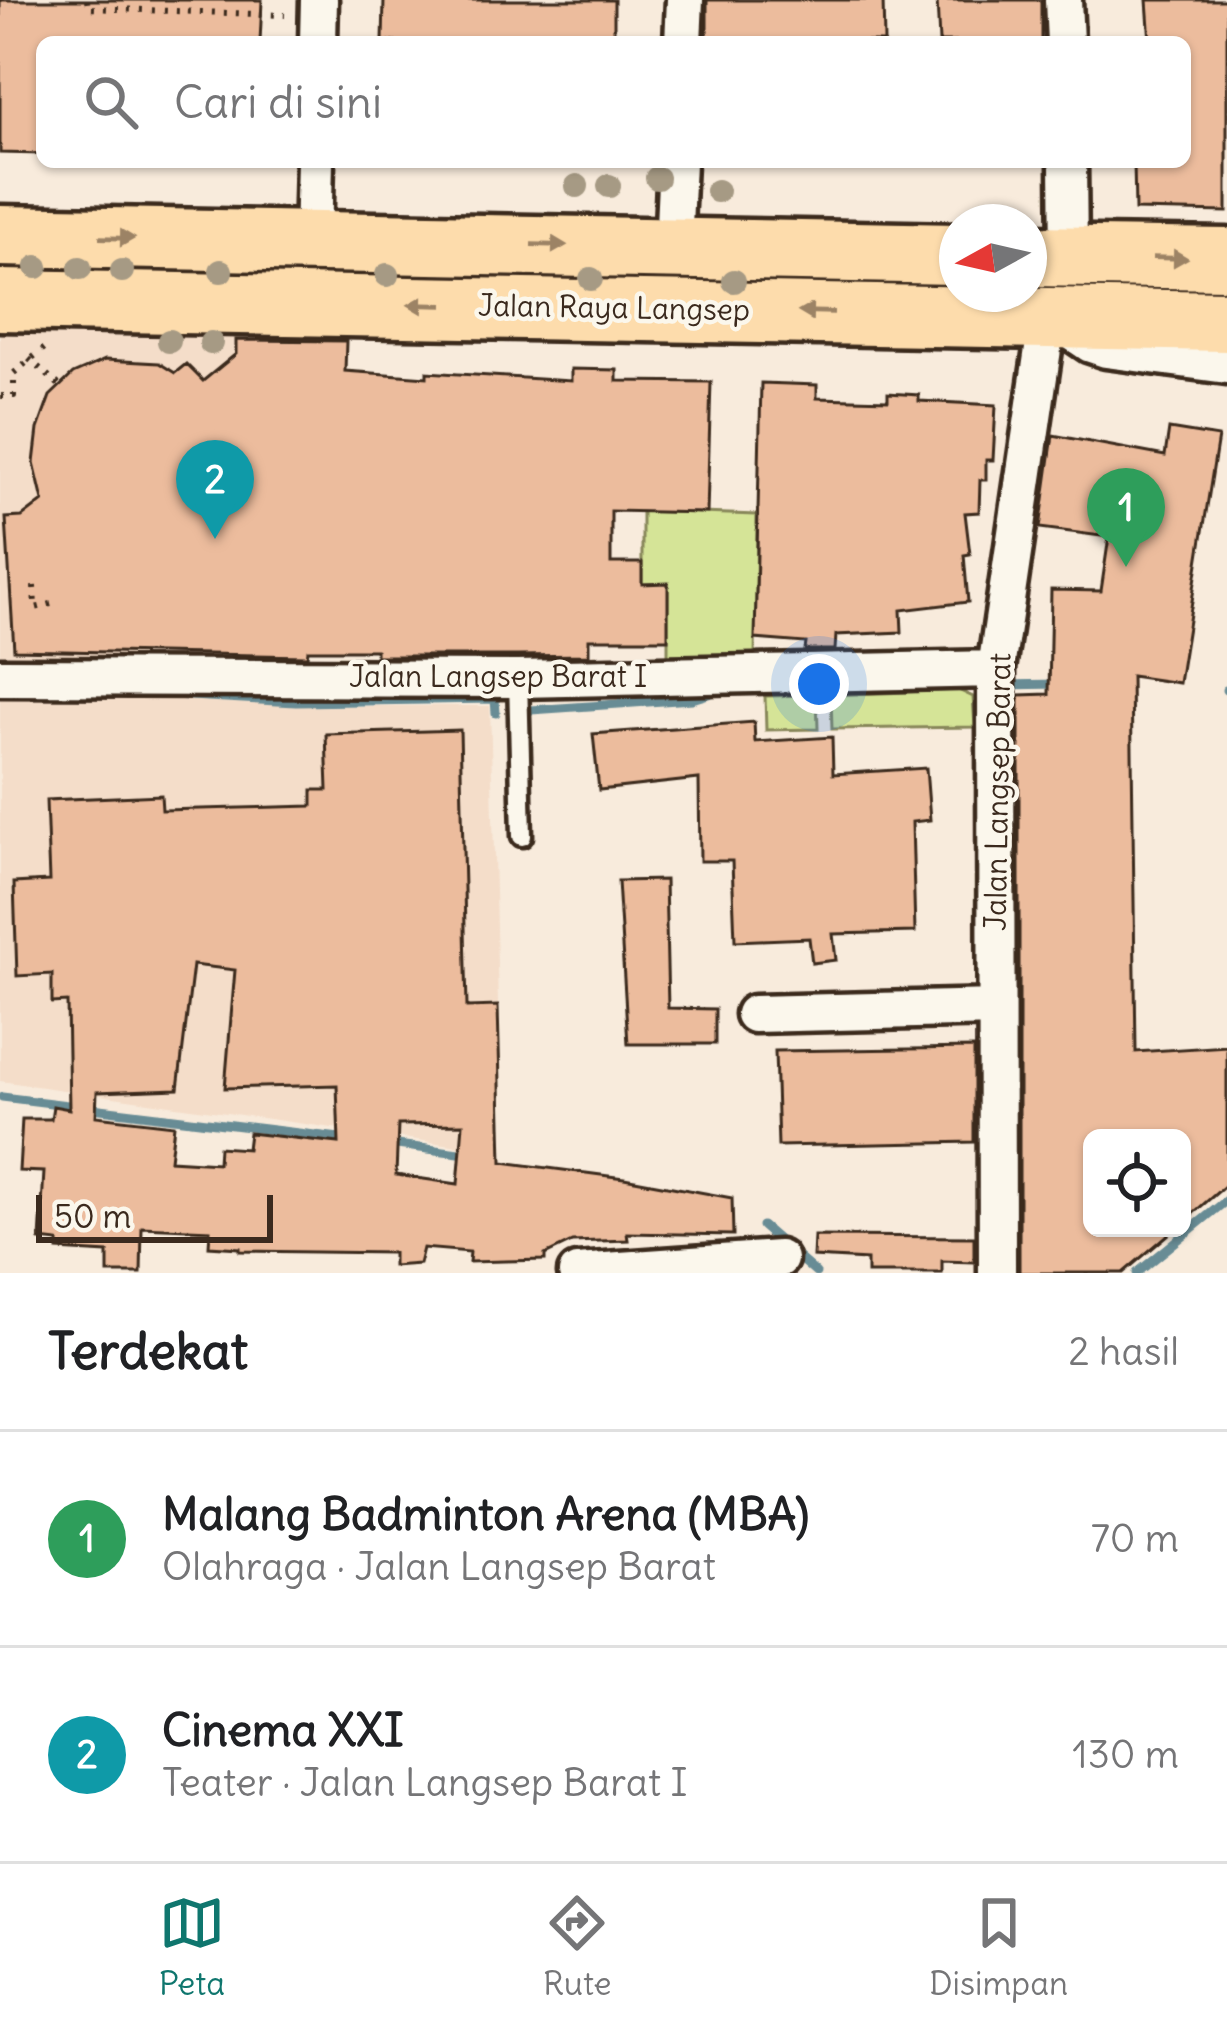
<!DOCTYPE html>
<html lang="id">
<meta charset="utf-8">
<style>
:root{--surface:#fff;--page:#f6f6f6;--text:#202124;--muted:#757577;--line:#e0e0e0;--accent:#0f766e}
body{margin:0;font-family:Delius,sans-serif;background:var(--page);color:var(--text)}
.controls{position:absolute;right:36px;bottom:36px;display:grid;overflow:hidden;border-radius:18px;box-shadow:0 3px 9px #0004}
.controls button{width:108px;height:108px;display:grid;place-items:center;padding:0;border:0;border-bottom:3px solid var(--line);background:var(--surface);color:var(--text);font:60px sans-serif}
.compass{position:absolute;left:939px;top:204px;width:108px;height:108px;border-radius:50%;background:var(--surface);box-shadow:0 3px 9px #0004;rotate:262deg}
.scale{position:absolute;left:36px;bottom:30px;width:237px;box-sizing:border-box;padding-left:12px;border:6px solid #3b2a1e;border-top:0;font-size:33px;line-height:42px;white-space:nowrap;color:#3b2a1e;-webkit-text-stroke:9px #fbf7ec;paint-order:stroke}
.you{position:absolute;left:819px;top:684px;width:42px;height:42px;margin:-30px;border:9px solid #fff;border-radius:50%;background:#1a73e8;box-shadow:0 0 0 18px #1a73e833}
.badge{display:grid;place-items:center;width:78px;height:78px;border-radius:50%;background:var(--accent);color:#fff;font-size:39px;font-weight:700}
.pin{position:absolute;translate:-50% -99px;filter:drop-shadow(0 3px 6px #0008)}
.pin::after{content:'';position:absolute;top:63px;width:42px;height:36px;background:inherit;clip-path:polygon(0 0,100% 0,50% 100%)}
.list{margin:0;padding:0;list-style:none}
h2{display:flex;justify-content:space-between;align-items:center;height:156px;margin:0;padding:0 48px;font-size:51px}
h2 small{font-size:39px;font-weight:400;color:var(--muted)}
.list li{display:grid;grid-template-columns:78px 1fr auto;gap:36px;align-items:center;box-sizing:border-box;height:216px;padding:0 48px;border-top:3px solid var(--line)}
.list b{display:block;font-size:45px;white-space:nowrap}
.list p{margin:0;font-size:39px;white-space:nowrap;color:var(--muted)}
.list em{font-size:39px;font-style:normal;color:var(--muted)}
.icon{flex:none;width:66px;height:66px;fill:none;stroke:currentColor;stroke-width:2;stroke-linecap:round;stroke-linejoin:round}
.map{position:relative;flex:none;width:1227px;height:1273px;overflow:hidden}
.search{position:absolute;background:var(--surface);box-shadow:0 3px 9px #0004;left:36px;right:36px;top:36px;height:132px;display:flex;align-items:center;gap:30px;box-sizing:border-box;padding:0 42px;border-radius:18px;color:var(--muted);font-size:45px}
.sheet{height:588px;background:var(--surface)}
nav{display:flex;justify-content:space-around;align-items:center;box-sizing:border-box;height:168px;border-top:3px solid var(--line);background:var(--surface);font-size:33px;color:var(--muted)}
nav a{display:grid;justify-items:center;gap:6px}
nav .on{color:var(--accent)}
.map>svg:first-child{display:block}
.built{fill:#f4ddc9}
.green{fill:#d5e497;stroke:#88875a;stroke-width:3}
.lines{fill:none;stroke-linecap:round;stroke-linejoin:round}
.stream{stroke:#678c95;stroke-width:9}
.building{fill:#ecbc9d;stroke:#3b2a1e;stroke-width:3;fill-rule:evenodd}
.lane-casing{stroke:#3b2a1e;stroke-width:27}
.street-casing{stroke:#3b2a1e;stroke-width:45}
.primary-casing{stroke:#3b2a1e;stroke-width:69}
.path{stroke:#3b2a1e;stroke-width:6;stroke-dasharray:3 9;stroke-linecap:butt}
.lane{stroke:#fbf7ec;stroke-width:18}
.street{stroke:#fbf7ec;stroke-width:36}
.primary{stroke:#fddcac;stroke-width:60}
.tree{fill:#a69a84}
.oneway{fill:#9c8365}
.labels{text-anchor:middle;stroke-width:9;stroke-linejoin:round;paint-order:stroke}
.street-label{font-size:30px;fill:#3b2a1e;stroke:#fbf7ec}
</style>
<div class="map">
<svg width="1227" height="1273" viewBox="0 0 1227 1273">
<rect width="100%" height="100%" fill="#f8ebdc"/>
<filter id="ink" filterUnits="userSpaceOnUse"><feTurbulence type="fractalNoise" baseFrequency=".00833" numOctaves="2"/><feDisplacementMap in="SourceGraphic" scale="24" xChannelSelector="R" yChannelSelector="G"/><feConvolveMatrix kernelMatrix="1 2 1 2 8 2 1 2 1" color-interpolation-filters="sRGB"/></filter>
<g filter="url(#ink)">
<!-- built -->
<path class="built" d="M0 319 327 326 307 656 0 658Z
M90 695 295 706H490L502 1152 0 1081V698Z"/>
<!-- green -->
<path class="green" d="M642 511 757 515 755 659 668 661V584H642Z
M958 690 973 697 975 727 832 729 831 695Z
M817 695 818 729 766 730 765 696Z"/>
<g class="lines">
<!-- stream -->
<path class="stream" d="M1003 685 1059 684
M1226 690H1227
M173 695 296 702 495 699 496 713
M531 710 692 699 715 692
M2 1097 348 1139
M389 1144 467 1154
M762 1226 816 1273
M1137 1273 1227 1200"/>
</g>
<!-- building -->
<path class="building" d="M0 0H262L260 42H42V154L0 153Z
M384 0H614V42H383Z
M883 0 884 42H707V0Z
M937 0H1041V42H939Z
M1147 0H1227V212L1135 210 1134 162H1185V42H1150Z
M236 340 346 341 345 371 427 377V372L571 381V369L617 370V381L711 382 707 513 611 511V563H642V584L668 583V639H589V655L518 656H376V650H308L307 656 14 650 6 518 22 517 43 501 34 463 38 429 50 396 73 374 105 360 159 363 175 373 186 364 203 381 236 354Z
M761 383 817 385V398L888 400V393L919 395V401L996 405 993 460H986V480H980L979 512 965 513 970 554 964 555 968 602 901 610 902 632 836 635 835 650H805L806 643 755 639Z
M1169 429 1218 437 1179 683 1131 676 1136 1052 1227 1046V1184L1182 1223V1138H1092V1228H1176L1123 1273H1019V695L1049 694 1051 590 1101 591 1109 537 1040 528 1053 435 1165 456Z
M754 722 755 742 832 737 833 774 926 768 930 820 912 822 915 932 833 934 836 960 812 963 809 938 735 941 732 861H700L699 779 599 790 593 734Z
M460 730 467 1007 498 1006 502 1162 624 1178 732 1198 733 1235 627 1233 628 1240 572 1242 545 1255V1260L469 1262 470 1252 423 1248 419 1264 393 1266V1253L240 1251V1248L209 1246 210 1230 142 1227 141 1273H108V1253L58 1250V1242L40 1240 44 1172 19 1171 22 1119H51L53 1106 69 1109 67 1002 52 1003V974L17 976 14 883 49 881 46 800 161 795 162 810 312 806V790H328L326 734ZM193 965 235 970 225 1088 337 1085 339 1143 249 1133 247 1149 219 1147 218 1163 170 1160 174 1125 96 1116 97 1092 178 1089ZM463 1124 458 1184 396 1175 398 1125Z
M665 880 668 1008 715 1009V1044H628L618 881Z
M974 1048V1142L778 1146 775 1051Z
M814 1236 974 1237V1262L942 1261V1273H867V1260L813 1257Z"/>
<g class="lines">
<defs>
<path id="lane" d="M518 679 522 836"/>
<path id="street" d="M1063 0 1065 42
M318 42 319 0
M683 42 685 0
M1068 162 1069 257
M313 242 315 162
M673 247 677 162
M0 677 518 679 996 669
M754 1014 996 1008
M577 1273 779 1259
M997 1273 996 669 1048 315 1091 344 1106 349 1227 365"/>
<path id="primary" d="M0 236 957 254
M1029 256 1227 259
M0 300 1227 321"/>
</defs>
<!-- lane casing -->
<use href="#lane" class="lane-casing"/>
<!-- street casing -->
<use href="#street" class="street-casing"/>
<!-- primary casing -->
<use href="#primary" class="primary-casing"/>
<!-- path -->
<path class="path" d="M87 0 88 8 285 15
M29 359 59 385
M1 396H14V373L47 346
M34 586 35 608 51 604"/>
<!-- lane -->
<use href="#lane" class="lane"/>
<!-- street -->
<use href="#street" class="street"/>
<!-- primary -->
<use href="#primary" class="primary"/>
</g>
<!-- trees -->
<g class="tree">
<circle cx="657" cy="178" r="12"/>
<circle cx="577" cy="186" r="12"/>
<circle cx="609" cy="186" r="12"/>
<circle cx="717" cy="191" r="12"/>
<circle cx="37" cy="267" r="12"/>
<circle cx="80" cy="268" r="12"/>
<circle cx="122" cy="271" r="12"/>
<circle cx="221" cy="271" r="12"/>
<circle cx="387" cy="275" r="12"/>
<circle cx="591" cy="279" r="12"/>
<circle cx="734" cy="281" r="12"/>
<circle cx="169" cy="341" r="12"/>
<circle cx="211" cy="343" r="12"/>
</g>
<!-- one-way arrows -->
<defs><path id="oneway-solid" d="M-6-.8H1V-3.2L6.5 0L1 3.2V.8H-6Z" transform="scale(3)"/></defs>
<g class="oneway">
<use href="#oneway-solid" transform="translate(117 238) rotate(1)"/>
<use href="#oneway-solid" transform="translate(549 245) rotate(1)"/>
<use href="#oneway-solid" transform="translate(1170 258) rotate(1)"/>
<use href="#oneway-solid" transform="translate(426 305) rotate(-179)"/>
<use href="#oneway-solid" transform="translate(816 312) rotate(-179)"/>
</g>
</g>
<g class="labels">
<!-- street labels -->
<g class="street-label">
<text transform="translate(614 308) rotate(1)" y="10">Jalan Raya Langsep</text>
<text x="498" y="687">Jalan Langsep Barat I</text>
<text transform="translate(998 792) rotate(-89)" y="10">Jalan Langsep Barat</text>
</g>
</g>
</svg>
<div class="controls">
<button><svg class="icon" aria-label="locate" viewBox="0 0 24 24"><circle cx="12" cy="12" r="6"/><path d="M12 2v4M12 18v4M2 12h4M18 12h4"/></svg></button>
</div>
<svg class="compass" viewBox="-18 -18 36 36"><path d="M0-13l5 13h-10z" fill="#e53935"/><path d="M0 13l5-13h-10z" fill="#757577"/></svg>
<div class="scale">50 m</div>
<div class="you"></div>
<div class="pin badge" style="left:1126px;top:567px;background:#2e9e5b">1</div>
<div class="pin badge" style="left:215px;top:539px;background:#0f9aa8">2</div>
<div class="search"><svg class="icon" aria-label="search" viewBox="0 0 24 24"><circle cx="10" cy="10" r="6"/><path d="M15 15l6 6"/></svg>Cari di sini</div>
</div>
<section class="sheet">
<h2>Terdekat<small>2 hasil</small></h2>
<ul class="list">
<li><span class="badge" style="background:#2e9e5b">1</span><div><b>Malang Badminton Arena (MBA)</b><p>Olahraga · Jalan Langsep Barat</p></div><em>70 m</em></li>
<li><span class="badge" style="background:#0f9aa8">2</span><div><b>Cinema XXI</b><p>Teater · Jalan Langsep Barat I</p></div><em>130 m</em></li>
</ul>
</section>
<nav>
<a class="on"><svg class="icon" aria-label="map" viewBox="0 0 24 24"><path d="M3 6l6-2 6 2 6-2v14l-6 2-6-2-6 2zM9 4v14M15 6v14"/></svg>Peta</a>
<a><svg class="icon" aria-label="directions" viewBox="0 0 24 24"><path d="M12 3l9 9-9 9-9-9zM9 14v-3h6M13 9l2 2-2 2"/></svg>Rute</a>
<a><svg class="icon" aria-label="saved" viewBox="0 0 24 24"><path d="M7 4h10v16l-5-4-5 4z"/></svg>Disimpan</a>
</nav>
